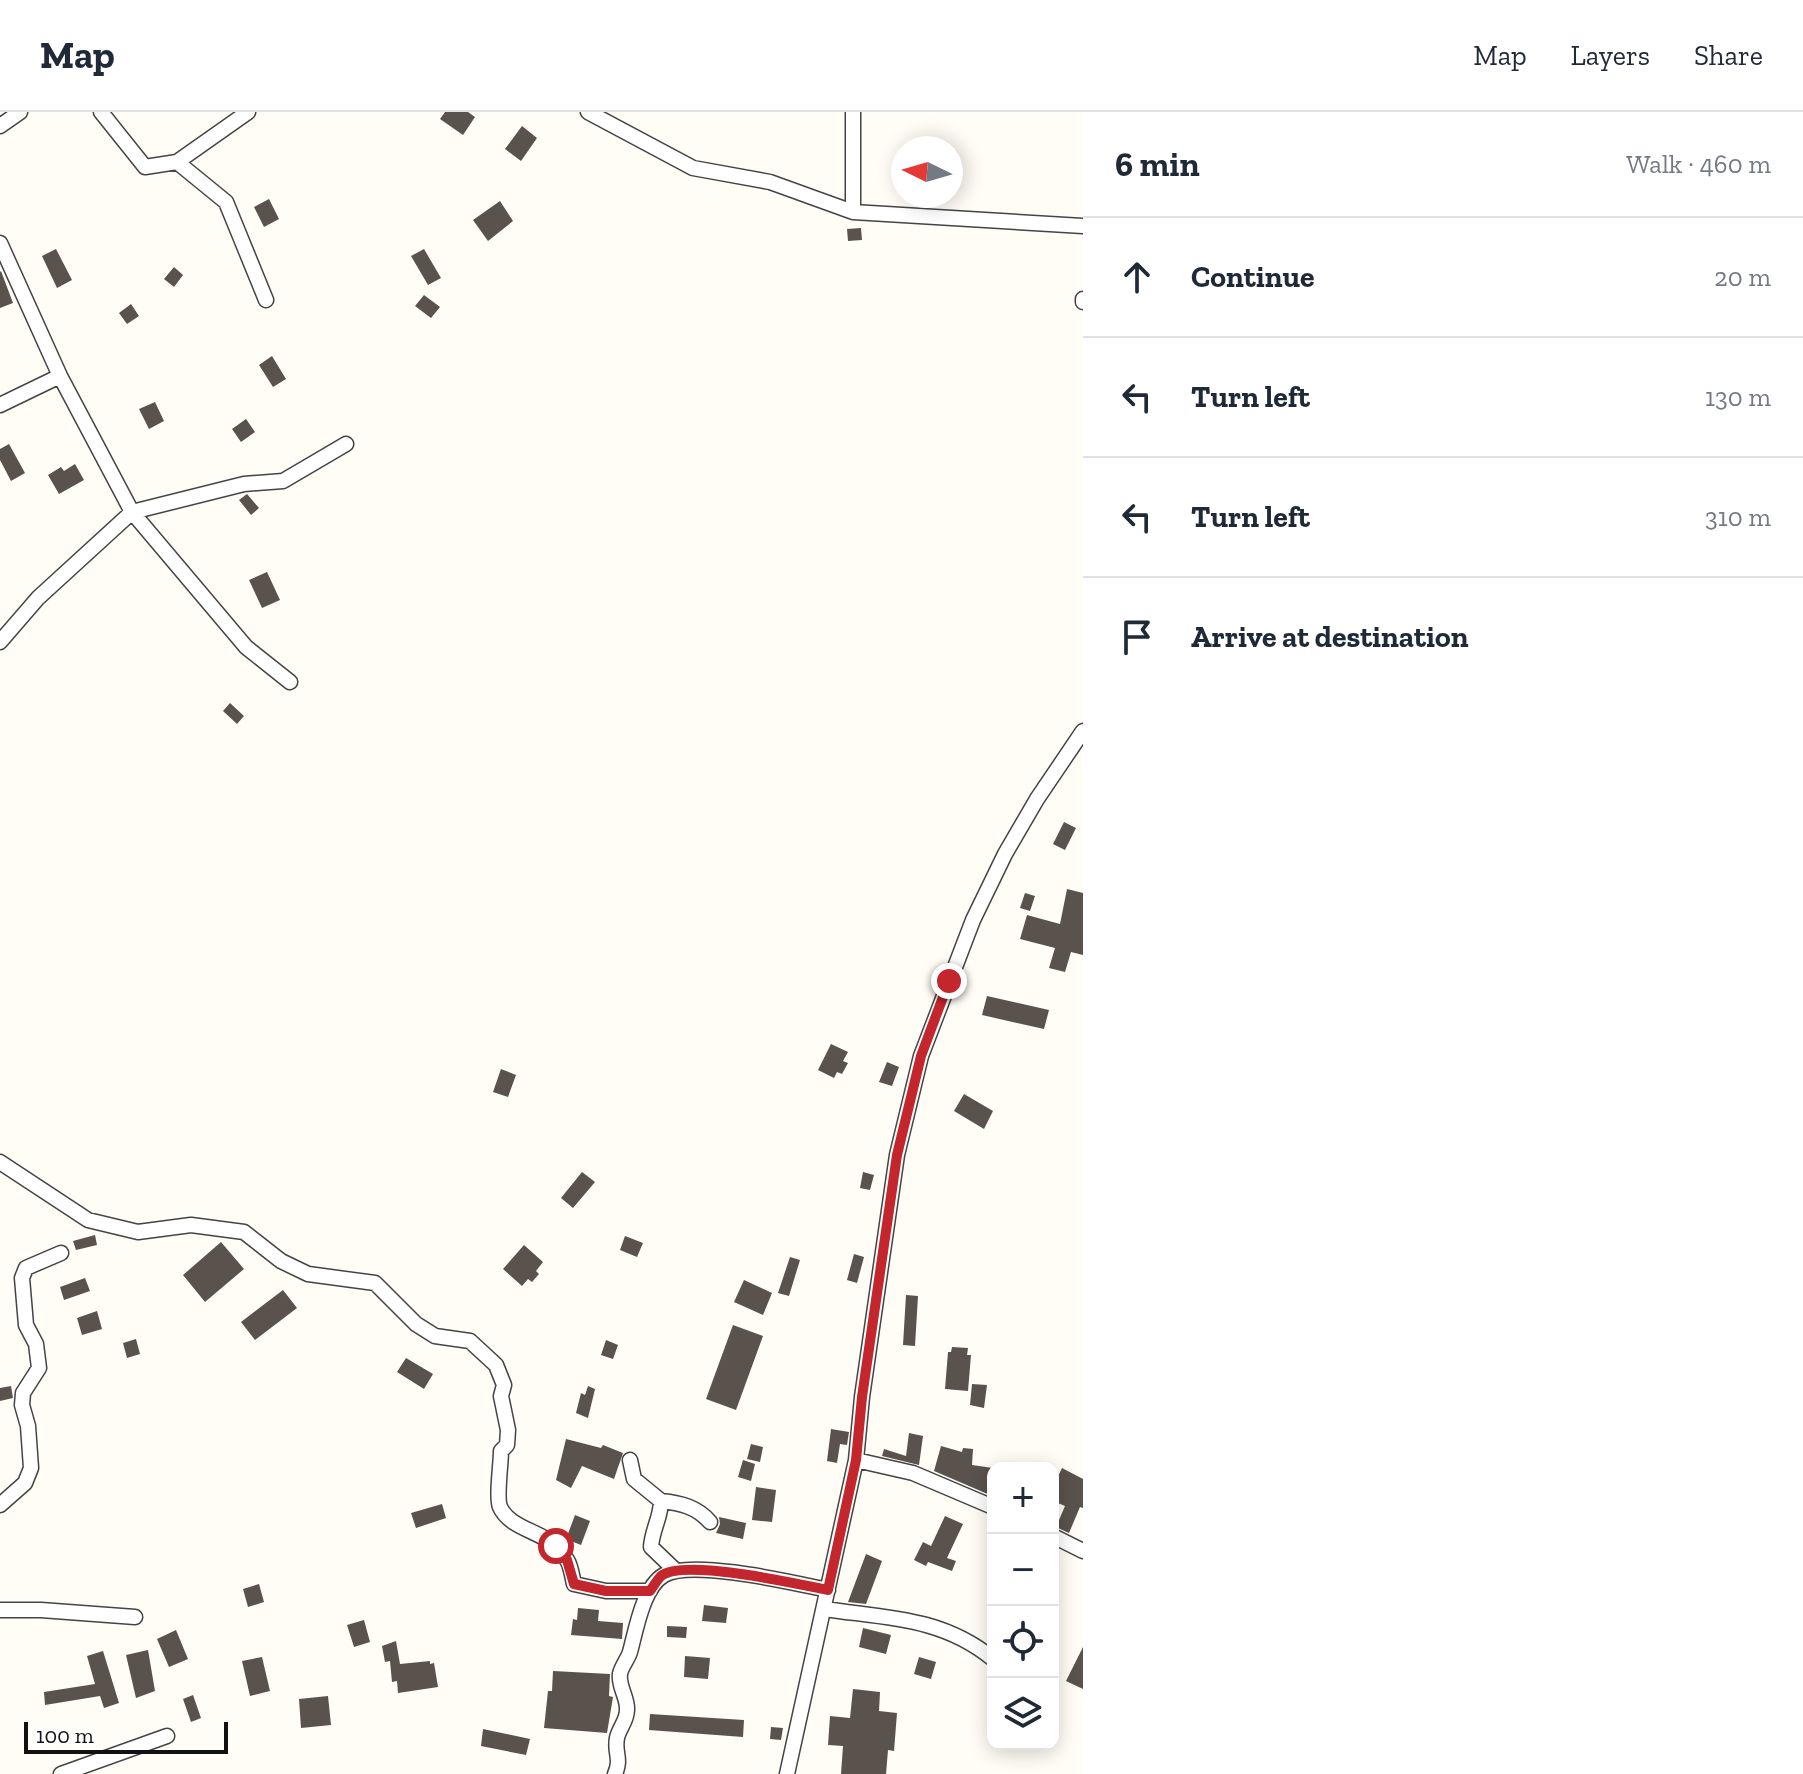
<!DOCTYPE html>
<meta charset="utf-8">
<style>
:root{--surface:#fff;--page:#f6f6f7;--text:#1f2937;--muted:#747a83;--line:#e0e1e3}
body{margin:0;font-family:"Zilla Slab",serif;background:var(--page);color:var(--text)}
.controls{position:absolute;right:24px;bottom:24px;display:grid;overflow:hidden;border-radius:16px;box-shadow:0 4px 20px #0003}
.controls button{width:72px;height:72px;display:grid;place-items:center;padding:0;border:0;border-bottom:2px solid var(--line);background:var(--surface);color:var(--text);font:40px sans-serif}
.compass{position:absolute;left:891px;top:24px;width:72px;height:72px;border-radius:50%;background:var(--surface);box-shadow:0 4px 20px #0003;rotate:275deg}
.scale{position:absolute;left:24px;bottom:20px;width:204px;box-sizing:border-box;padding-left:8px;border:4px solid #111;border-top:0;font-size:22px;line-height:28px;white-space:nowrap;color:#111;-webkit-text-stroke:6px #fff;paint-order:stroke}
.stop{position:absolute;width:24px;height:24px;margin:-18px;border:6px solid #c4262e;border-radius:50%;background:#fff}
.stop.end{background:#c4262e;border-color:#fff;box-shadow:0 2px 8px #0008}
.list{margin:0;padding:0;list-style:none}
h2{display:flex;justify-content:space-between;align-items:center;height:104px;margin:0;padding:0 32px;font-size:34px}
h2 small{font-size:26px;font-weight:400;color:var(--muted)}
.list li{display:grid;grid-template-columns:52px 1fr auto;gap:24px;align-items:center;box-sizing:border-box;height:120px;padding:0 32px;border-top:2px solid var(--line)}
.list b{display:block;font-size:30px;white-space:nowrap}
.list em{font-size:26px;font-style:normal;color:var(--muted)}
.icon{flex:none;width:44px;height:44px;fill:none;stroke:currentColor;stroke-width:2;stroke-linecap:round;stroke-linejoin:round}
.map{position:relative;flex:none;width:1083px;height:1662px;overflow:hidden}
header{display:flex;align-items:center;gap:48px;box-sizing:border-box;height:112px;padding:0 40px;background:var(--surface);border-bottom:2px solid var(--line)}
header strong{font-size:38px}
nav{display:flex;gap:44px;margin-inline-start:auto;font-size:28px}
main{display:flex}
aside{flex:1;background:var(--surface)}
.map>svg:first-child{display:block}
.building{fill:#5a524d}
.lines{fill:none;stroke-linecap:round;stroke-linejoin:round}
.minor-casing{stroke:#444;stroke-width:17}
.minor{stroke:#fff;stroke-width:14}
.route{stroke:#c4262e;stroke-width:10}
</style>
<header>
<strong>Map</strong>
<nav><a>Map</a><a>Layers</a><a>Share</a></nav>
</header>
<main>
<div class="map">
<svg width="1083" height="1662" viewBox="0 0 1083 1662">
<rect width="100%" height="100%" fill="#fffdf5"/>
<!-- building -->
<path class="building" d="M445 0H468L475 5 463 23 440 7Z
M522 14 537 26 521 49 505 37Z
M269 87 279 107 264 115 254 95Z
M500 89 513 109 488 129 473 108Z
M861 116 862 128 848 129 847 117Z
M56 137 72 168 57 176 42 144Z
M424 137 441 166 428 173 411 144Z
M174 155 183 163 174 175 164 167Z
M1 159 13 191 0 196V160Z
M424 183 440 195 431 206 415 194Z
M131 192 139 204 127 212 119 201Z
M272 244 286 267 273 275 259 253Z
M155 290 164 309 149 317 139 297Z
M246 307 255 320 241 330 232 317Z
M9 332 25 361 11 369 0 348V337Z
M75 352 84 368 59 382 48 363 61 355 64 359Z
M247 382 259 396 251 403 239 388Z
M267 460 280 488 262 496 249 468Z
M230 591 244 604 237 612 223 599Z
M1064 710 1076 716 1065 738 1053 732Z
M1067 777 1083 781V843L1071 840 1065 860 1049 856 1055 836 1020 827 1027 803 1060 812Z
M1025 781 1035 784 1030 799 1020 796Z
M987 884 1049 898 1044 917 982 903Z
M831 932 848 940 843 949 848 951 842 962 837 960 834 966 818 958Z
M887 950 899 955 892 974 879 970Z
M501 957 516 963 508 985 493 980Z
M964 982 993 999 984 1017 954 999Z
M582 1060 595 1070 573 1096 561 1086Z
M863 1060 874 1063 870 1078 860 1076Z
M95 1123 97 1133 76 1138 73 1129Z
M625 1124 643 1131 637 1145 620 1138Z
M221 1130 244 1157 205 1190 183 1163Z
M524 1133 543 1150 536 1159 539 1162 532 1170 528 1167 522 1174 503 1157Z
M854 1142 864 1145 857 1171 847 1168Z
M790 1145 800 1148 789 1184 778 1181Z
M85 1166 90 1179 64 1188 60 1175Z
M744 1168 772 1181 763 1203 734 1190Z
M283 1178 297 1196 255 1228 241 1210Z
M906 1183 918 1184 915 1234 903 1233Z
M97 1199 102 1217 82 1223 77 1206Z
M733 1213 763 1224 736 1298 706 1287Z
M136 1227 140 1242 127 1246 123 1231Z
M606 1228 618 1233 613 1247 601 1243Z
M952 1235 968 1236 967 1243H971L968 1279 945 1277 948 1240H951Z
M406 1246 433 1262 424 1277 397 1260Z
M972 1272 987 1273 984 1296 970 1293Z
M11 1274 13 1286 0 1289V1276Z
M588 1274 595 1277 588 1306 576 1301 581 1281 585 1283Z
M831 1317 849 1320 847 1333 840 1332 837 1351 827 1349Z
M909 1321 923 1324 919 1353 882 1344 884 1337 906 1344Z
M566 1327 601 1336 603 1333 623 1341 614 1367 582 1354 571 1376 556 1368Z
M751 1332 763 1335 760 1350 747 1347Z
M941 1334 962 1340 963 1336 973 1337 972 1353 993 1356V1376L991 1375 990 1383 934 1359Z
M743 1348 755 1352 751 1369 738 1365Z
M1062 1356 1083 1367V1396L1080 1395 1069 1421 1056 1415 1065 1394 1053 1389V1375Z
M756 1375 776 1378 772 1410 752 1408Z
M442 1392 446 1406 416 1416 411 1401Z
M575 1403 590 1409 581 1433 566 1427Z
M945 1404 963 1412 947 1446 956 1449 952 1459 928 1450 926 1454 914 1448 923 1430 931 1434Z
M719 1405 746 1411 743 1427 716 1421 720 1412Z
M866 1442 882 1449 866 1492 848 1490Z
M259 1472 264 1490 248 1495 243 1477Z
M704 1493 728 1496 726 1511 702 1509Z
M578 1496 599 1498 598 1509 623 1511 622 1527 571 1523 573 1507 577 1508Z
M364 1508 370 1530 354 1535 347 1513Z
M667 1514 687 1515 686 1526 667 1525Z
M863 1516 891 1523 886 1542 859 1535Z
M176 1518 188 1547 169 1555 157 1527Z
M396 1529 400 1552 430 1549V1552L434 1551 438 1575 398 1581 397 1569 392 1570 390 1549 385 1550 382 1534Z
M1083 1535V1577L1066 1569Z
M148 1538 155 1579 136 1586 126 1543Z
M103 1539 119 1591 104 1596 100 1584 45 1593 44 1580 95 1572 87 1544Z
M685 1544 710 1546 708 1567 684 1565Z
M262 1545 270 1579 250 1584 242 1549Z
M919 1545 936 1550 931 1567 914 1562Z
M553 1559 610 1562 609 1584 613 1585 607 1621 544 1616 548 1579H552Z
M853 1577 880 1580 879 1599 897 1601 894 1639 888 1638 886 1662H841L843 1634 828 1633 830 1604 850 1606Z
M193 1583 201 1606 191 1610 183 1587Z
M328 1584 331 1613 301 1616 299 1587Z
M650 1602 744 1608 743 1625 649 1618Z
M771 1615 783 1616 781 1628 770 1627Z
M483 1617 530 1627 526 1643 481 1634Z"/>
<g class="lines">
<defs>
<path id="minor" d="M101 0 145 55 177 50
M248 0 177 50 226 90 266 188
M588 0 693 56 770 70 853 100 1083 114
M853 0V100
M0 14 20 0
M0 131 60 264 132 400 38 486 0 530
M1083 187V190
M0 293 60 264
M290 570 246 535 132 400 244 372 283 369 346 332
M0 1050 88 1108 138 1120 191 1113 244 1120 281 1149 308 1162 375 1171 416 1212 435 1224 470 1229 496 1253 504 1273 501 1284 508 1318 507 1333 501 1339C501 1352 496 1385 500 1395 512 1421 552 1418 567 1448 571 1454 572 1464 574 1472L606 1479H650
M630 1348 634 1367 661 1389
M856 1348 913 1361 993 1395
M0 1393 25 1371 31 1356 28 1314 22 1293 23 1281 39 1256 36 1232 26 1213 22 1166 26 1156 61 1141
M1053 1424 1083 1439
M676 1459 651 1435C652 1418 661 1405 661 1389 681 1391 697 1395 710 1410
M824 1497C886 1506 942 1505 993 1547
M0 1498H41L135 1505
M61 1662 167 1624
M615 1662C622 1646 614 1641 617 1626 619 1616 627 1609 627 1598 628 1586 618 1574 620 1562 621 1555 628 1547 630 1540 636 1518 643 1475 664 1463 693 1447 794 1471 828 1478
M787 1662 856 1348 862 1285 897 1043 921 944 973 808 1005 742 1037 687 1083 619"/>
</defs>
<!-- minor casing -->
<use href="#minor" class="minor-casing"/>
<!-- minor -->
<use href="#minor" class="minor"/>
</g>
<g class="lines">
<!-- route -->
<path class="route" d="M556 1434 567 1448 574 1472 606 1479H650C653 1475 657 1468 661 1464 684 1446 798 1472 828 1478L856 1348 862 1285 897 1043 921 944 949 869"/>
</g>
</svg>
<div class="controls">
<button>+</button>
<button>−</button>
<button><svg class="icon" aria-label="locate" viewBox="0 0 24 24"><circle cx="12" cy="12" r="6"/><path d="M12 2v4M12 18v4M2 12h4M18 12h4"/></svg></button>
<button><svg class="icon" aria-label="layers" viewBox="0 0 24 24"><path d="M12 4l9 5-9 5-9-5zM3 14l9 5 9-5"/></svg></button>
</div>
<svg class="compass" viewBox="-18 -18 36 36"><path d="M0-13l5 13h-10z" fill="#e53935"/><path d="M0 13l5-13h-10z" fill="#747a83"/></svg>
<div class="scale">100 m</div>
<div class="stop" style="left:556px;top:1434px"></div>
<div class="stop end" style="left:949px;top:869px"></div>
</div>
<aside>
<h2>6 min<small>Walk · 460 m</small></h2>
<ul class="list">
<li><svg class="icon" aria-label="ahead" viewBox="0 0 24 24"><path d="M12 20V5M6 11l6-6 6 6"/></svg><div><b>Continue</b></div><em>20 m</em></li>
<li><svg class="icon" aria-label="left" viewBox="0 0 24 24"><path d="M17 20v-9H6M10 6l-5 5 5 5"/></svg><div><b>Turn left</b></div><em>130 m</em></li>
<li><svg class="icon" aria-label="left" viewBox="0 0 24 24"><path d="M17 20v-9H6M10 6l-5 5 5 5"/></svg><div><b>Turn left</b></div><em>310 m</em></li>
<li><svg class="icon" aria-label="arrive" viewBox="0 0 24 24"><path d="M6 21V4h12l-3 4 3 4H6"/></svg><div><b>Arrive at destination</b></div></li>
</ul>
</aside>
</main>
